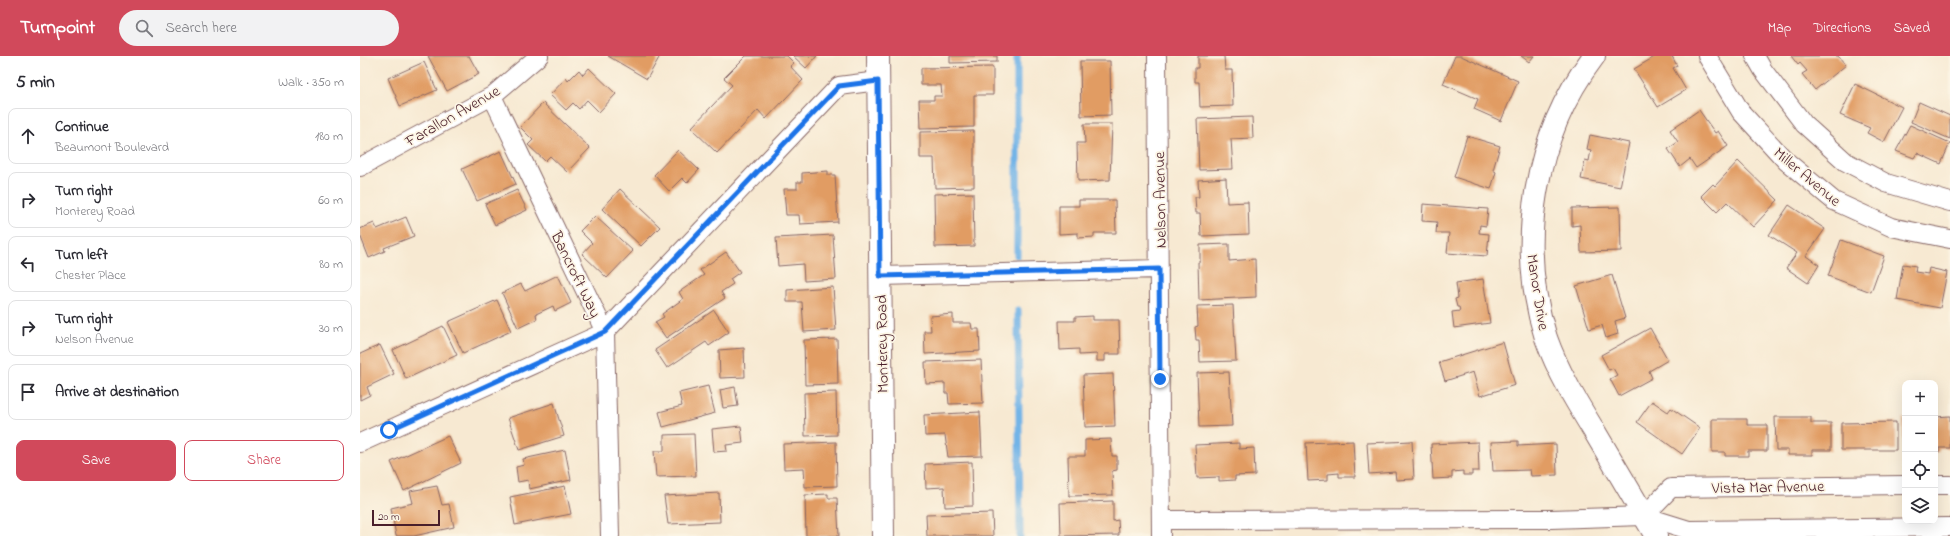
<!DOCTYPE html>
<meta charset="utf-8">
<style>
:root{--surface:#fff;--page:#f2f2f3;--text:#2b2b33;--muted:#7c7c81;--line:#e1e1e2;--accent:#d1495b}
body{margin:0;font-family:"Indie Flower",sans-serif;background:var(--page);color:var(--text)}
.controls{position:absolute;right:12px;bottom:12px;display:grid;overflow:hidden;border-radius:8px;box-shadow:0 4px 16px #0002}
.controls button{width:36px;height:36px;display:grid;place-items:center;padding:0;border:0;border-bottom:1px solid var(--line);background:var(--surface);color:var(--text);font:20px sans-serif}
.scale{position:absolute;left:12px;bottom:10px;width:68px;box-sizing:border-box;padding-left:4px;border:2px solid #4a1f2b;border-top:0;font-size:11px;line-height:14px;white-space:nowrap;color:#4a1f2b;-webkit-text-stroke:3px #fcf5e5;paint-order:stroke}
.stop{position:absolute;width:12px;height:12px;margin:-9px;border:3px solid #1a73e8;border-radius:50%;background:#fff}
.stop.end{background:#1a73e8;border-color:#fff;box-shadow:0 1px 4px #0008}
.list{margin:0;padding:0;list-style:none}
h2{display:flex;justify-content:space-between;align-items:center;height:52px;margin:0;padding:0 16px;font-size:17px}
h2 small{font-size:13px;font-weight:400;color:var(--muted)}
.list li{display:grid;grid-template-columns:26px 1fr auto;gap:12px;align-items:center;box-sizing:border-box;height:56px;margin:0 8px 8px;padding:0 8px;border:1px solid var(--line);border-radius:8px}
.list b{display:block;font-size:15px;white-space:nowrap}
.list p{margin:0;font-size:13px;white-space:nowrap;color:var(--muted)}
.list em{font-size:13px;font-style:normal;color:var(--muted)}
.actions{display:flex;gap:8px;padding:12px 16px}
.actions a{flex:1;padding:9px 0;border:1px solid var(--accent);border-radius:8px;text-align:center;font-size:14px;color:var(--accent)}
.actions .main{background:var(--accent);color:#fff}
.icon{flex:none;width:22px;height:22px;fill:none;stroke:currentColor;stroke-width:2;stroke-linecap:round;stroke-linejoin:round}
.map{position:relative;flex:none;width:1590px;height:480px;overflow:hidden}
header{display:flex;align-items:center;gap:24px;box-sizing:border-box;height:56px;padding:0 20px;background:var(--accent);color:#fff}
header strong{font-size:19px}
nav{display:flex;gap:22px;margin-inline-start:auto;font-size:14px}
.search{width:280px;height:36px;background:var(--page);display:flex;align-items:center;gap:10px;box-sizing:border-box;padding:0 14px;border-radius:22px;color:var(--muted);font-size:15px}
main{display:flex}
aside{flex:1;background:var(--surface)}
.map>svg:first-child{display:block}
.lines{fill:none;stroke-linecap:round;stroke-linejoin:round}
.stream{stroke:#72b4e7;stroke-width:7}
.building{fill:#e19c63}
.street-casing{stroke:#876665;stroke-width:20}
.secondary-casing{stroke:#876665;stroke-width:24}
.street{stroke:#fff;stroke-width:18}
.secondary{stroke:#fff;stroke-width:22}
.route{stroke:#1a73e8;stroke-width:5}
.labels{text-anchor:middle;stroke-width:3.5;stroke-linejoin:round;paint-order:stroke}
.street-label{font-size:16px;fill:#4a1f2b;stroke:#fcf5e5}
</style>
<header>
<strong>Turnpoint</strong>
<div class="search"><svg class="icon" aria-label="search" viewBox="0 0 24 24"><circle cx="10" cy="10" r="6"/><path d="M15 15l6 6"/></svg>Search here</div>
<nav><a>Map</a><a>Directions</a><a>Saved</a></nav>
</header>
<main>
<aside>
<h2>5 min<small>Walk · 350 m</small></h2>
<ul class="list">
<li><svg class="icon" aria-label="ahead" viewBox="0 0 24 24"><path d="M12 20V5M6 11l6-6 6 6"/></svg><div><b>Continue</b><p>Beaumont Boulevard</p></div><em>180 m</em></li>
<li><svg class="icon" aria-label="right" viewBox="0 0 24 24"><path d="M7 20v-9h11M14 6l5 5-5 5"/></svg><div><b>Turn right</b><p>Monterey Road</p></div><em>60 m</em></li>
<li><svg class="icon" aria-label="left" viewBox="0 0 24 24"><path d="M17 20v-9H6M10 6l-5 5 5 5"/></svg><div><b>Turn left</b><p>Chester Place</p></div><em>80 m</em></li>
<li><svg class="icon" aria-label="right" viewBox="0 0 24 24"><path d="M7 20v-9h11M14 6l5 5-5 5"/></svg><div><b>Turn right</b><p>Nelson Avenue</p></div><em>30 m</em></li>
<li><svg class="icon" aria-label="arrive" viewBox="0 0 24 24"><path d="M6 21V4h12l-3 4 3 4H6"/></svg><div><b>Arrive at destination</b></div></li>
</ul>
<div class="actions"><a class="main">Save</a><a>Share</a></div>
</aside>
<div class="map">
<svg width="1590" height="480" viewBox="0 0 1590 480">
<rect width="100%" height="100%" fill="#fcf5e5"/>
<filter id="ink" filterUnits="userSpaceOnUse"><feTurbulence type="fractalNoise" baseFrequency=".025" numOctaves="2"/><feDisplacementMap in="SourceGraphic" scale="8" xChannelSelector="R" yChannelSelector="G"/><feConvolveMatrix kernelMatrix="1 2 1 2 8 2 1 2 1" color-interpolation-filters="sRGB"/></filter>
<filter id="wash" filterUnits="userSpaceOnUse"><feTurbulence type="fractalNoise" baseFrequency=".012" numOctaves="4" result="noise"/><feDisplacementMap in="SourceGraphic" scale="16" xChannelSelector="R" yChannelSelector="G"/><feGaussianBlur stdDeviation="0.9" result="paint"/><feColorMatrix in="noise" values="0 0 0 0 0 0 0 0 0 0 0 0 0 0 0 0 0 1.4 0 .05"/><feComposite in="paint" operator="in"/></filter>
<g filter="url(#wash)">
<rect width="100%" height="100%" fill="#f7e9d2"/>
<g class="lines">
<!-- stream -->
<path class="stream" d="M657 0V199
M658 254 660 480"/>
</g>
<g id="blocks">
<!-- building -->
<path class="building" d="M68 0H109L119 18 87 35Z
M248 0H300L287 23Z
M386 0H427L434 7 430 10 443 24 406 63 398 54 357 97 331 72 372 29 364 22Z
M433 0H457L446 12Z
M590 0H637V6L590 7Z
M838 0H864L865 14H872L873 50 840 51 839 26H835V12H838Z
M1095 0H1101L1158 25 1141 65 1114 53 1118 43 1083 28Z
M1161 0H1174L1169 6Z
M1296 0H1312L1317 10 1313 12 1326 34 1298 51 1274 13Z
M1431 0H1478L1486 9 1455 34 1442 18 1447 15 1440 7 1438 9Z
M720 5H750L751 59 721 60Z
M64 6 77 34 40 50 28 22Z
M633 11V39H614V71L560 72 559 44H574V40H582L581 29H561V12Z
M229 12 256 38 239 56 227 44 219 53 213 47 206 54 190 39 206 22 208 25 219 14 223 19Z
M1495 28 1542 51 1524 86 1507 77 1510 72 1480 59Z
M1559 46 1590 60V83L1551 66Z
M183 47 230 92 207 116 190 100 185 105 168 89 173 84 160 71Z
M1339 54 1355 77 1358 75 1368 90 1336 112 1330 103 1320 111 1308 93 1318 86 1310 74Z
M892 61 893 82 871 83 873 113 839 114 837 63Z
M724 68H752L750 124 718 125 717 87H725Z
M1550 69 1590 87 1581 108 1557 97 1554 102 1536 95Z
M614 75V131L575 132 574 102H560V76Z
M1230 79 1269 87 1260 131 1221 123 1225 104 1229 105 1231 94 1227 93Z
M1107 80 1140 90 1133 114 1136 116 1131 133 1094 121Z
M318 94 339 114 327 127 322 122 309 135 294 119Z
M141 95 156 128 117 145 102 113Z
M1378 105 1418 144 1393 171 1367 146 1357 156 1341 140 1353 128 1355 130Z
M468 115V119H475L478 166 440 168 439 159H426L424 133H437V126H442V117Z
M866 122 867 147 888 146 889 178 841 180 840 157H836L835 141H839L838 124Z
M260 133 300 171 281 190 242 153Z
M157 134 167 154 135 169 125 148Z
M613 137 614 190 575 191 574 138Z
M719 144H755L756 177H734V181L718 182V177L699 178V150H719Z
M1063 148 1128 153 1126 170 1120 169 1119 177 1129 178 1127 200 1087 197 1089 177H1076L1077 166 1062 165Z
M1429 149 1465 173 1446 200 1459 209 1448 227 1426 212 1437 197 1409 179Z
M1260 151 1261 195 1221 196 1220 169 1212 170V152Z
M235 160 273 195 247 222 222 198 232 187 220 175Z
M46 161 54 180 24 192 25 195 9 202 0 179V173L14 167 17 173Z
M473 179 476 223 444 225 443 208 418 210 416 182Z
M1481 184 1524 200 1511 236 1468 220Z
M869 188V205L895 203 896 241 839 244 838 206H840V189Z
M366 196 380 216 370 223 373 228 361 236 365 242 306 282 295 266 304 261 302 258 323 243 319 236 344 219 340 214Z
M1543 208 1556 210 1555 216 1568 218 1569 212 1587 216 1580 252 1537 244Z
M198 219 211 247 195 255 193 250 176 258 177 263 158 272 142 237 161 228 165 235Z
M1252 219 1265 262 1255 265 1258 278 1246 282 1242 269 1229 273 1216 230Z
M1123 223 1130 267 1094 272 1092 256 1100 255 1099 251H1097L1095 243 1098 242 1096 227Z
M473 231 476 274 444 276 442 246H427V234Z
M137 244 151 275 103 297 88 266Z
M873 249 876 305 840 306 839 284H836L835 271 838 270 837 250Z
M354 254 369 276 349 290 346 286 307 312 295 294Z
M593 258V267H611L612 273H619L620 295 565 298 564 275H571L570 260Z
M733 260V264H759L760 298H745V305H737V298L719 299V293L700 294 699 265H715V261Z
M83 270 97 299 46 323 33 294Z
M1290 272 1308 304 1289 315 1292 322 1259 340 1250 323 1257 319 1253 312 1249 314 1241 299Z
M477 283 478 328 445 329 444 284Z
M1143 286 1155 329 1120 340 1113 316 1085 325 1079 306Z
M20 289 34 318 7 331 10 339 0 344V298Z
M384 292 385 321 360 322 359 294Z
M621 304 623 347 589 348 588 337H585V327L566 328 565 306Z
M869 316 872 370 839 371 837 317Z
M753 318 755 370 725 371 723 319Z
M348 330 355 357 303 371 299 356 322 350 319 337Z
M375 331 378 350 363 352 360 334Z
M476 336 477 379 445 380 444 337Z
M1292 345 1308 356 1311 352 1340 372 1322 398 1277 366Z
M194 347 204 380 159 394 148 362Z
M620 356 622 400 588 401 585 379 565 380 564 359Z
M1590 360V392H1579V396H1575V361Z
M1415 361H1451V367H1471V394H1452V399H1428V394H1416Z
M1542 362H1545V394H1544Z
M1352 363H1387V369H1407V395H1388V400H1365V396H1352Z
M1536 366V394H1481V367Z
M381 370 383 387 366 389 367 395 354 396 352 373Z
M334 378 336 420 296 421 294 395H304V379Z
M88 380 101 407 44 435 31 406Z
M751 383 752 400H757V414L752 415 753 439 709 440 708 400H725V384Z
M993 385 995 421H979V417L968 418V424L948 425 946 387Z
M1052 385 1054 423 1036 424 1035 416 1009 418 1007 387Z
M1158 385V390L1196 388 1197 419 1171 420 1170 414 1133 415 1131 386Z
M476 386 477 430 445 431 444 412 424 413 423 388Z
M1118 386 1119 415H1112V419H1103V415L1092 416V422L1073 423 1071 388Z
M879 387V393L894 392 895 419 875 420V424L859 425V421L837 422 835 389Z
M205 394 211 424 169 433 168 424 158 426 156 411 164 409 163 403Z
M612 406 613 450 585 451 584 431 566 432 565 408Z
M77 430 82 449 89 448 94 471 54 480H36L31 452 53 447 50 435Z
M205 430 211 458 155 469 150 441Z
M359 437 360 466 308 468 304 440Z
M468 438V442H477L479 480H446L445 439Z
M753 445V465L758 464 759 479 701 480 700 447Z
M632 457 633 480H567L566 459Z"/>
</g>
</g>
<g filter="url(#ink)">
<use href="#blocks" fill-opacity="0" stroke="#876665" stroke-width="1"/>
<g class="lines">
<defs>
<path id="street" d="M797 0 801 480
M1347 0 1381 56 1426 105 1474 145 1531 171 1590 183
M1395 0 1403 14 1444 68 1486 106 1526 127 1590 146
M132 40 245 276 250 480
M0 111 132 40 179 0
M520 220 799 213
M0 387 245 276 479 30 518 25
M1575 429H1590
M1284 460 1311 432 1545 429
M801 464 1191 463 1284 460 1329 474 1590 471"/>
<path id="secondary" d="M518 0 523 480
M1234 0C1174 79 1156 187 1186 282 1198 316 1217 347 1236 378 1256 412 1276 446 1296 480"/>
</defs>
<!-- street casing -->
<use href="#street" class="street-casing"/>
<!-- secondary casing -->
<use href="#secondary" class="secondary-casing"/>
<!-- street -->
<use href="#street" class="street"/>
<!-- secondary -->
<use href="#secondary" class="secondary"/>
</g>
</g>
<g class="lines" filter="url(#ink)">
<!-- route -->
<path class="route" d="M29 374 245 276 479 30 518 25 520 220 799 213 800 323"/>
</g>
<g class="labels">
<!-- street labels -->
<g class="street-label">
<text transform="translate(92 59) rotate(-30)" y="6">Farallon Avenue</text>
<text transform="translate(1448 120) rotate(40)" y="6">Miller Avenue</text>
<text transform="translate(799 144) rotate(-91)" y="6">Nelson Avenue</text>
<text transform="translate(217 218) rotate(64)" y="6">Bancroft Way</text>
<text transform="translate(1179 236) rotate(81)" y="6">Manor Drive</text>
<text transform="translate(521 288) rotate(-91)" y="6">Monterey Road</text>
<text transform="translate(1408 430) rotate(-1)" y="6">Vista Mar Avenue</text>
</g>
</g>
</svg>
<div class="controls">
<button>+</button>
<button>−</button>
<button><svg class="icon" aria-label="locate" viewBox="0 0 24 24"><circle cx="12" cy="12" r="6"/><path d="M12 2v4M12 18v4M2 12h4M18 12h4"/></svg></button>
<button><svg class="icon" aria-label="layers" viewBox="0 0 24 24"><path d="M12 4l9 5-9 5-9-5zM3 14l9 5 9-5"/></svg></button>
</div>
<div class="scale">20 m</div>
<div class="stop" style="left:29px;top:374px"></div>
<div class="stop end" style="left:800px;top:323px"></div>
</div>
</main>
